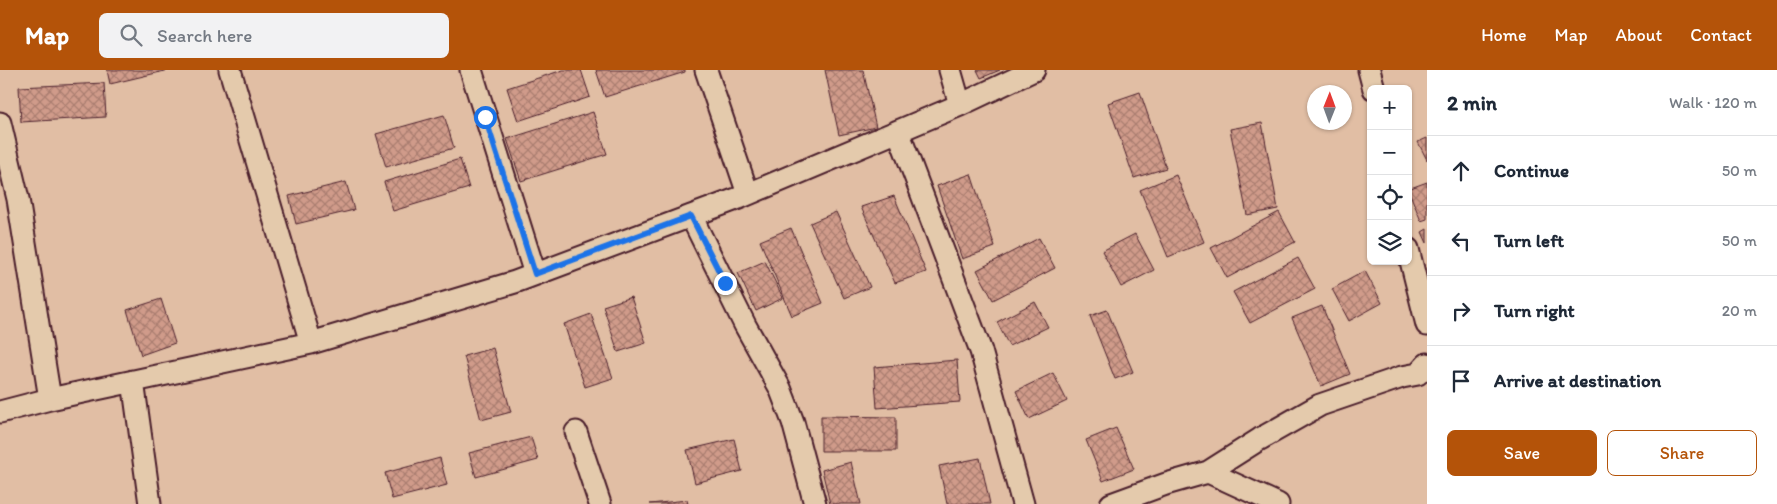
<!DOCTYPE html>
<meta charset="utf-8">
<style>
:root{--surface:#fff;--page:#f2f2f3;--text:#1f2937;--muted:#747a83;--line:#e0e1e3;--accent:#b45309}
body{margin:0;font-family:Itim,sans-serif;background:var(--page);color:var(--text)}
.controls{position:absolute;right:15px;top:15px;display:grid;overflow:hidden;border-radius:8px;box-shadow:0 1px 4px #0004}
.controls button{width:45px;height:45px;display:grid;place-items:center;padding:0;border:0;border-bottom:1px solid var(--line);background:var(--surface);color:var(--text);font:25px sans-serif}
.compass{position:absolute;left:1307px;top:15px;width:45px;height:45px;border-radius:50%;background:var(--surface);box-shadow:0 1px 4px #0004;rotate:1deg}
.stop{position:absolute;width:15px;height:15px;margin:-11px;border:4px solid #1a73e8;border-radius:50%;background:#fff}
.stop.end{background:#1a73e8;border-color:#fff;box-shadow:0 1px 5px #0008}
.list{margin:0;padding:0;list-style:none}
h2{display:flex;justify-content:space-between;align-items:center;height:65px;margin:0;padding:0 20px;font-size:21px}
h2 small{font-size:16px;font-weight:400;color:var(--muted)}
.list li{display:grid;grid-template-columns:32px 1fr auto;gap:15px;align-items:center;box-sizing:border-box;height:70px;padding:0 20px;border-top:1px solid var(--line)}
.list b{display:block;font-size:19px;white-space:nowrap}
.list em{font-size:16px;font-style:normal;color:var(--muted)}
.actions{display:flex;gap:10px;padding:15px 20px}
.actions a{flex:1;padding:11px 0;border:1px solid var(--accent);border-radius:8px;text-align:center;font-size:18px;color:var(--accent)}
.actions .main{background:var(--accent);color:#fff}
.icon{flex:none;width:28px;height:28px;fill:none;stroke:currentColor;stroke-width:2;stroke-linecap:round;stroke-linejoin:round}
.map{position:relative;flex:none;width:1427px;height:434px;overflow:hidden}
header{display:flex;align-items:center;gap:30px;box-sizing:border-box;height:70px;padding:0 25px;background:var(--accent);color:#fff}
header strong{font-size:24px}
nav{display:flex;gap:28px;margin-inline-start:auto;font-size:18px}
.search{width:350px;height:45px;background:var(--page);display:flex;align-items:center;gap:12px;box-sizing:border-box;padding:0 18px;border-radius:8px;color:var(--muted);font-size:19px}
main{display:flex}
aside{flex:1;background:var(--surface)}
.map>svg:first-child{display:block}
.building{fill:url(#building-cross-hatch);stroke:#4a1f2b}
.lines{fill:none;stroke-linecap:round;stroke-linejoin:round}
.street-casing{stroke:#4a1f2b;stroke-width:25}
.street{stroke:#e4caac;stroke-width:21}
.route{stroke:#1a73e8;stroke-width:6}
</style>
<header>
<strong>Map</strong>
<div class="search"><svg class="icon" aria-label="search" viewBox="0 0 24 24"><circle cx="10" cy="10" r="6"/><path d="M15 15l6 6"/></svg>Search here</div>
<nav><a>Home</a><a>Map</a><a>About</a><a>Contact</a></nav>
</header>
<main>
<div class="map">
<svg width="1427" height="434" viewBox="0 0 1427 434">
<defs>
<pattern id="building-cross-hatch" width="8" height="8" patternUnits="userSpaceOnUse" patternTransform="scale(1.25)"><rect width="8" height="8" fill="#d09b8a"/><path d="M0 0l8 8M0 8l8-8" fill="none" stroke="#ab7e71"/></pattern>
</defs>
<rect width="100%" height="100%" fill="#e1bea4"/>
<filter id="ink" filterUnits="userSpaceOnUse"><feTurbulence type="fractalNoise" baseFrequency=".02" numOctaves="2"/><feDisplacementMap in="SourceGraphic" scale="10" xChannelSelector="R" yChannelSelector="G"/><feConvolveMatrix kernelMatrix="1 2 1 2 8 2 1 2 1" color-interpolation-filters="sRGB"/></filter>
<g filter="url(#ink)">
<!-- building -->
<path class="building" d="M107 0H169L110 14Z
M563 0H581L590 27 518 51 507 18Z
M596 0H685V2L605 27Z
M825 0H863L876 57 839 65Z
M977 0H1000L981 8Z
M104 13 106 47 21 52 19 17Z
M1140 22 1166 98 1134 108 1108 33Z
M593 42 607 84 521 111 507 69Z
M444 45 454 78 386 97 376 64Z
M1262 53 1278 139 1247 145 1230 59Z
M1427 68V90L1418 72Z
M460 89 469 118 393 141 384 112Z
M971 104 995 177 962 189 937 116Z
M1176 105 1204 172 1168 187 1140 120Z
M346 112 354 140 296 154 289 126Z
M1427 112V149L1421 151 1408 119Z
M894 126 926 202 895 213 861 137Z
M836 142 870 217 844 228 810 153Z
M1279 142 1295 172 1227 208 1211 178Z
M791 158 823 233 792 246 760 171Z
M1427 159V173L1422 162Z
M1135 164 1154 200 1121 217 1102 181Z
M1039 168 1055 198 993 230 977 200Z
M1298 188 1315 219 1250 253 1233 222Z
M765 191 783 228 756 241 738 203Z
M1365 201 1382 233 1349 251 1332 219Z
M631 227 646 273 618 282 603 236Z
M161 229 175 273 141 285 127 240Z
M1035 232 1048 257 1009 276 997 252Z
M1322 236 1350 304 1321 316 1292 248Z
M1107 240 1133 302 1115 309 1090 246Z
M591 244 613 308 585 317 564 254Z
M493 278 511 342 481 350 464 286Z
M957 290 960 332 877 338 874 297Z
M1053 303 1067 331 1029 349 1016 321Z
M821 346 896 347V381H821Z
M1116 358 1134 399 1103 411 1086 370Z
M531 367 538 390 476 407 469 383Z
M734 369 742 401 695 413 687 380Z
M440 388 447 415 392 429 385 403Z
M980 388 990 434H947L939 396Z
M851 392 861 434H830L822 400Z
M687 430 688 434H650Z"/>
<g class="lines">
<defs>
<path id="street" d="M230 0 311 273
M471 0 535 204
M706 0 748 124
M950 0 960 35
M1369 0 1374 19
M0 53 18 129 50 329
M898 61 981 281 1023 434
M691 146 745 255 780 318 793 352 815 434
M1408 179 1427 255
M133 311 150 434
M0 342 50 329 311 273 515 212 739 128 960 35 1034 0
M576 362 600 434
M1208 402 1260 369 1320 335 1402 307 1418 304 1427 294
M1111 434 1166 414 1208 402 1278 434"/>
</defs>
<!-- street casing -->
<use href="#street" class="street-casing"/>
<!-- street -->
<use href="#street" class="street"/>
</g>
</g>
<g class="lines" filter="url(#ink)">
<!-- route -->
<path class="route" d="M485 47 535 204 691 146 725 213"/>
</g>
</svg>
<div class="controls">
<button>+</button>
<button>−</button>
<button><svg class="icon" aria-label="locate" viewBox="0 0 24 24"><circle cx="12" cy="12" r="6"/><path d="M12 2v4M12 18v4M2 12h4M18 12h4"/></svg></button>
<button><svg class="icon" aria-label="layers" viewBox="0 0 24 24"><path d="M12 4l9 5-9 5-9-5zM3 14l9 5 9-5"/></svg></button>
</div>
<svg class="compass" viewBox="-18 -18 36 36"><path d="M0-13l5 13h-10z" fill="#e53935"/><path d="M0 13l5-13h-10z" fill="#747a83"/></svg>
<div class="stop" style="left:485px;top:47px"></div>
<div class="stop end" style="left:725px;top:213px"></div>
</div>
<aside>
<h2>2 min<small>Walk · 120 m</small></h2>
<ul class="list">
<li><svg class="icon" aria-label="ahead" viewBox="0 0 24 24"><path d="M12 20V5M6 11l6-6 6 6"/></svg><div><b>Continue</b></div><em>50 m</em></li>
<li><svg class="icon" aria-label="left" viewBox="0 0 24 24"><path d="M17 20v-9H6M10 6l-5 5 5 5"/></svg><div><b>Turn left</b></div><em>50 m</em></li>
<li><svg class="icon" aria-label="right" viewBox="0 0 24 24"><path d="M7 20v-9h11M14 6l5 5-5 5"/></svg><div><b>Turn right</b></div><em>20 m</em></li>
<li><svg class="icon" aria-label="arrive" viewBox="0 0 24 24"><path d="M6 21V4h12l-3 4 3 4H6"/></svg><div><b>Arrive at destination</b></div></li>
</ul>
<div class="actions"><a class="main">Save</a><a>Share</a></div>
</aside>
</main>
